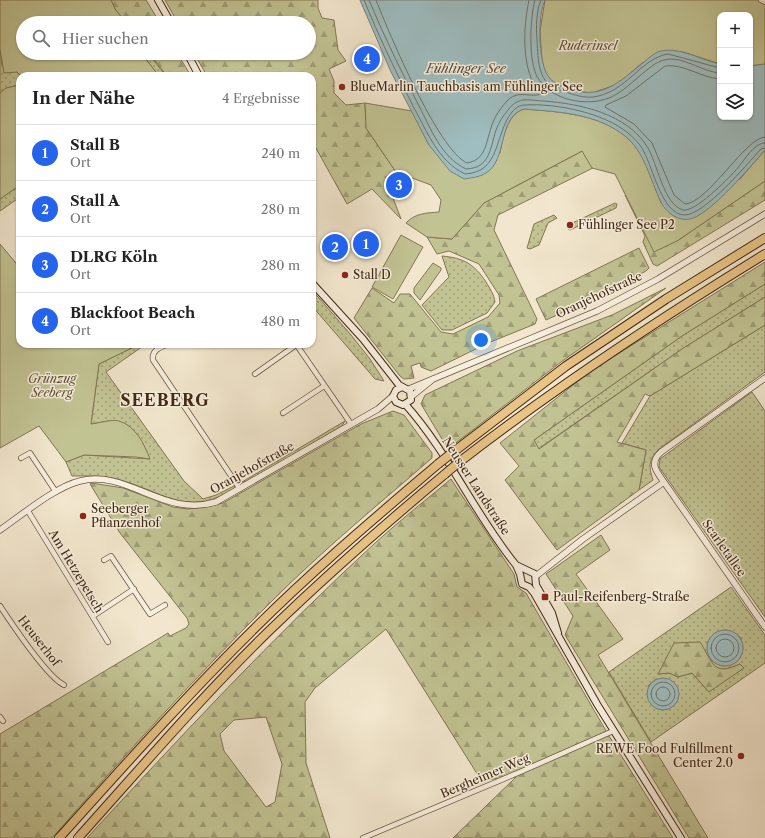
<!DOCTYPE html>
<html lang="de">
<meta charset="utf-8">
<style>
:root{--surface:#fff;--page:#f2f2f2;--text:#222;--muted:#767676;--line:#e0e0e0;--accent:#2563eb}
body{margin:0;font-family:"Libre Caslon Text",serif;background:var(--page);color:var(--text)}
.controls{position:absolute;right:12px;top:12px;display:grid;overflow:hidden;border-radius:8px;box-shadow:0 1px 3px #0004}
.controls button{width:36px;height:36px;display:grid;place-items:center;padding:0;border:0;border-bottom:1px solid var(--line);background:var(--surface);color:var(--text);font:20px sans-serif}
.you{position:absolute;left:481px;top:340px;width:14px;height:14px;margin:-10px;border:3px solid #fff;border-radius:50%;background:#1a73e8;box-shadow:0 0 0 6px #1a73e833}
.badge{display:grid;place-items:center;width:26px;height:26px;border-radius:50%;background:var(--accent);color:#fff;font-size:13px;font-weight:700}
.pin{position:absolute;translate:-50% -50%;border:2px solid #fff;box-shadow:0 1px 4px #0006}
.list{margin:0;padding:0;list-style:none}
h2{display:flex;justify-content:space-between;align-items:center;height:52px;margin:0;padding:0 16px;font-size:17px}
h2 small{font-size:13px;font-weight:400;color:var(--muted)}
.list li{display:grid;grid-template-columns:26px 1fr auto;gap:12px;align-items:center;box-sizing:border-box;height:56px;padding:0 16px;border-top:1px solid var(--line)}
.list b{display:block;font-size:15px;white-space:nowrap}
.list p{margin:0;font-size:13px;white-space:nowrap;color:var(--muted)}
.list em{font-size:13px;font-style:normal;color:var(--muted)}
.icon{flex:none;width:22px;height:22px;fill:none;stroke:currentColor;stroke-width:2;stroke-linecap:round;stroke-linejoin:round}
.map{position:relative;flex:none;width:765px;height:838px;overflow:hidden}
.search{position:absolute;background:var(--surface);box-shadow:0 1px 3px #0004;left:16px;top:16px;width:300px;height:44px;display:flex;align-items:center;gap:10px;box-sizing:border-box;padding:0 14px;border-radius:22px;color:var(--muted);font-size:15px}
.panel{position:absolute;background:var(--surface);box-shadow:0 1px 3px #0004;left:16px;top:72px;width:300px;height:276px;border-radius:12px}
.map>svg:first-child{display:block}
.grass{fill:url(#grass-dots);stroke:#827653;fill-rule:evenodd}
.forest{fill:url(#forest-firs);stroke:#827653;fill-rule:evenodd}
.green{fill:#c2c393;stroke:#827653}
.water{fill:#9fbec1;stroke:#79827b}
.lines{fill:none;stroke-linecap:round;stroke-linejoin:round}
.shore{stroke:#70746a;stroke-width:1}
.minor-casing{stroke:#6d5842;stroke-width:6}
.tertiary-casing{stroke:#6d5842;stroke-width:7}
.secondary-casing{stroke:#412913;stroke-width:8}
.motorway-casing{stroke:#412913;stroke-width:10}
.minor{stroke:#f7efdf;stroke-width:4.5}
.tertiary{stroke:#f7efdf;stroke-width:5.5}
.secondary{stroke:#f7efdf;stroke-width:6}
.motorway{stroke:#e9c487;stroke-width:8}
.motorway-bridge-casing{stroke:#412913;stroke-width:10;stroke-linecap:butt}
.motorway-bridge{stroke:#e9c487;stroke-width:8}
.poi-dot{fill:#8f2418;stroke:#f7efdf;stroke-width:1.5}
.labels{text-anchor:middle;stroke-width:3;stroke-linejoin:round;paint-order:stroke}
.park-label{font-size:12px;font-style:italic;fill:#615033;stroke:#f7efdf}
.poi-label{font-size:12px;fill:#412913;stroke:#f7efdf;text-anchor:start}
.street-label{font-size:12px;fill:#412913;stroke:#f7efdf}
.water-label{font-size:13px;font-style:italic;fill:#584e3e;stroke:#f7efdf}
.district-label{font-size:16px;font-weight:bold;letter-spacing:1px;fill:#412913;stroke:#f7efdf}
</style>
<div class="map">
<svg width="765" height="838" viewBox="0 0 765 838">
<defs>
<pattern id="grass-dots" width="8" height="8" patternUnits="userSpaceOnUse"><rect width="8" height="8" fill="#c2c393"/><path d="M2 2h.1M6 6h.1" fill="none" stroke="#9f9e77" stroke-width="1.8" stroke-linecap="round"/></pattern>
<pattern id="forest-firs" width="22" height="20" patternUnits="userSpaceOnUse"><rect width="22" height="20" fill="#c2c393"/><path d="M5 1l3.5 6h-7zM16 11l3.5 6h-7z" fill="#9f9e77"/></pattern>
</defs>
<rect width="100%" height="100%" fill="#f2e7ce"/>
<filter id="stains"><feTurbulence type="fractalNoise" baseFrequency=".005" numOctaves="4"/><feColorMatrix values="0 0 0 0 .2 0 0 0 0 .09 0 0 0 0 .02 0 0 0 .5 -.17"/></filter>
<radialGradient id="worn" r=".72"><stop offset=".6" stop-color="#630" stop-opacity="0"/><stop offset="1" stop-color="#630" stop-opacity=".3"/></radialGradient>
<!-- grass -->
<path class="grass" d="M0 49 2 65 17 72 21 76 20 85 7 88 0 93Z
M141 53H148L166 76H159Z
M20 185V197L0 211V199Z
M615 203 617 204 616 208 570 230 568 229V225Z
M554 215 557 218 548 223 539 245 530 249 527 248 534 224Z
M442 256C464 258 474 264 486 282 490 289 494 294 495 302L487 313 452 330H442L422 305 449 277Z
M765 284V297L682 349 538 449 534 440 682 336Z
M312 290 351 335 370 359 384 381 375 379 312 306Z
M765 325V372L659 449C649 460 648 465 653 480L639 490 646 450 622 443 650 396Z
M140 344H146L106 372 184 481 203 499 216 495 236 485 235 488C190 517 168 495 124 481 107 475 89 476 72 476L66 462 84 455 150 459 109 421 91 424 99 364Z
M752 392 765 411V617L659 467 660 459Z
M345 421 342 426 248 481 242 482Z
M731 587 765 635V663L651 742 609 672ZM725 630 740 637C751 658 727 676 710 659L707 643 714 634ZM706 652C713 672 723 672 740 664L709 692 692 673 678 677 669 673 659 674ZM656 679 679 693C678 704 672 709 662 710L648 686Z"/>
<!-- forest -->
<path class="forest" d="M111 0H146L160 23H126L115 9Z
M165 0H318V8L322 18 334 20 338 50 346 61 329 69 334 81V93L346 105 365 103 366 128 396 172 385 177 401 219 372 189 347 204 312 141V76H207L194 53H309V23H178Z
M149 53H177L191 76H167Z
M588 148 601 164 498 215 494 230 537 319 535 324 488 343 431 371 421 367 420 363 411 366 414 378 404 379 400 376 354 318 372 288 394 303 400 294H410L441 332 453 334 488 317 500 303 499 295 479 264 449 251 437 254 427 237 452 239 484 203Z
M765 181V200L657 266 653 264 643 242 645 236 625 195 677 241Z
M639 248 649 268 646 271 596 297 546 320 536 299Z
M765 262V284L682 336 534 440 539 449 682 349 765 297V325L650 396 645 394 617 442 646 450 639 490 557 550 505 480 519 466 500 443 592 370Z
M666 288 561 362 448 449 421 404 425 395 517 351 612 315Z
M393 411 404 415 432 453V458C379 504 324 549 274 599 197 675 124 756 52 838H0V734L168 633 170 636 186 628 189 624 187 618 120 533 90 484 92 483 123 488 173 507 188 509 205 507 223 503 361 424Z
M451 479 514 574 517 587 526 593 609 736 673 838H453L516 777 481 780 386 629 315 688 305 702 306 763 330 838H87C180 737 274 636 375 543 399 521 426 500 451 479ZM266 717 282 764 275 802 266 807 224 751 220 734 234 720Z
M601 535 610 550 576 574 623 639 598 655 708 838H689L565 635 573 616 546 574Z
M700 642C713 662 712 677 740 664L744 668 709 692 692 673 678 677 669 673 658 674 674 643Z"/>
<!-- green -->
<path class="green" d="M0 0H111L115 9 126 23H23V53H141L159 76H21L17 72 4 73 0 49Z
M545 0H765V64L750 66V15H720V64L683 52 642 63 618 84 592 93 574 91 554 84 545 73 542 61 540 31Z
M20 85V185L0 199V93L6 88Z
M365 103 412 111 429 145 500 153C503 138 507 114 524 109 564 112 617 115 640 153 649 168 655 187 661 203L740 179 765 150V181L677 241 654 252 615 174 592 168 582 151 484 203 452 239 427 237 406 223C415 213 427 213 439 212L441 200 431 185 396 172 366 128Z
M401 235 423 247 393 299 372 287Z
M0 244 20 268V344H140L99 364 91 424C100 423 111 419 119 421 136 426 144 444 150 459L136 457 84 455 66 462 39 426 0 448Z
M433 263 441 268V270L420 300 414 293V288Z"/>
<!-- water -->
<path class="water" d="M360 0H545C538 15 539 47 543 63 546 77 552 83 566 88 601 101 618 83 644 62 649 58 655 52 661 51 681 47 701 60 720 64V117H750V66L765 64V150C751 166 712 212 693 218 680 223 666 213 661 202 650 180 645 152 625 136 596 113 559 112 524 109 497 117 508 160 486 173 480 177 471 178 464 179L450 171 429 145 391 72Z
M707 648a18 18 0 1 1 36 0a18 18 0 1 1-36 0Z
M647 694a16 16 0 1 1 32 0a16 16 0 1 1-32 0Z"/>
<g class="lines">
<!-- shore -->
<path class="shore" d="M364 0C379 37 396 72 414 108 428 133 438 161 465 174 501 172 494 135 512 112 516 108 519 105 525 105 556 103 604 113 628 133 634 138 641 145 644 152 653 168 662 214 684 215 704 216 747 164 761 149L765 148
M369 0C384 36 401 71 419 106 431 129 441 157 466 169 490 168 490 149 496 130 499 122 503 116 508 110 512 105 516 101 523 100 529 99 537 101 544 101 580 104 627 113 648 148 657 163 664 205 683 210 694 213 727 180 735 171 743 163 753 143 765 143
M376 0C389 33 438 150 467 163 486 160 486 142 491 128 494 117 501 107 509 99 519 90 531 98 541 94 539 88 533 84 531 78 522 54 524 24 529 0
M535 0C530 17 528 63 538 78 551 100 586 107 609 98 629 90 649 63 664 60 682 55 702 72 720 73
M541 0C536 11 536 28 537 39 538 55 537 77 552 87 555 90 562 91 566 92 574 95 584 98 593 97 626 93 641 58 668 54L720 68
M720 79C701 78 683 63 665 66L626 96 606 105 605 107 634 124 652 143 674 195 685 204C708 203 746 137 765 137
M711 648a14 14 0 1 1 28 0a14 14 0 1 1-28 0Z
M716 648a9 9 0 1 1 18 0a9 9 0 1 1-18 0Z
M651 694a12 12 0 1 1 24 0a12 12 0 1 1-24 0Z
M656 694a7 7 0 1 1 14 0a7 7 0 1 1-14 0Z"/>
<defs>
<path id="minor" d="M761 0 765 2
M169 344C161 347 151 350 153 360L240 489
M296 344 351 424
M255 374 296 345
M283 413 324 386
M21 458 30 453 56 492
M28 511 108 642
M104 560 111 556 150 614 165 605
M0 606C12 624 46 676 64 685
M93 616 134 589
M0 717 3 721
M363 838 520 772 613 731"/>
<path id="tertiary" d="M765 378 661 452C649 463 656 471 664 482L765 627
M409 389 597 311 658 279 765 214
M412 396 433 379
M0 530C22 515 55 487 80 481 128 469 163 518 216 502L378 409 393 396
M536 576 583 539 664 482"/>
<path id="secondary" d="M158 0 171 23
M187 53 199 76
M312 283 363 339 399 385 410 391 411 400 403 405 396 402 393 396 396 390 402 387
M405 404C449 453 475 515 516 565L520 574 522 584 529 587 534 593 597 704 681 838
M516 565 535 574 536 585 552 613 558 633"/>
<path id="motorway" d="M452 453 566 366 666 299 765 238
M458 463C556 387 659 319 765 254
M59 838C123 767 187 695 255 628 313 570 376 517 438 464
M78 838C141 768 203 695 271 629 327 575 385 524 445 474"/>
</defs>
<!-- minor casing -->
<use href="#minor" class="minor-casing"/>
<!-- tertiary casing -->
<use href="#tertiary" class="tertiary-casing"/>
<!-- secondary casing -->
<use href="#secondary" class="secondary-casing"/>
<!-- motorway casing -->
<use href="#motorway" class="motorway-casing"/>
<!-- minor -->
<use href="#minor" class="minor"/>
<!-- tertiary -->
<use href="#tertiary" class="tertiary"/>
<!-- secondary -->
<use href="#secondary" class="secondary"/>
<!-- motorway -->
<use href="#motorway" class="motorway"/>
<defs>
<path id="motorway-bridge" d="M438 464 452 453
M445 474 458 463"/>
</defs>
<!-- motorway-bridge casing -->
<use href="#motorway-bridge" class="motorway-bridge-casing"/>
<!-- motorway-bridge -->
<use href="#motorway-bridge" class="motorway-bridge"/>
</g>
<!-- markers -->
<g class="poi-dot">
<circle cx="342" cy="87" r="4"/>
<circle cx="570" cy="225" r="4"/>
<circle cx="345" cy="275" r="4"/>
<circle cx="83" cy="516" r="4"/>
<rect x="541" y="593" width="8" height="8" rx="2"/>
<circle cx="741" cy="756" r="4"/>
</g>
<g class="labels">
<!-- park labels -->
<g class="park-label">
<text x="588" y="50">Ruderinsel</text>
<text x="52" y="383">Grünzug<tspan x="52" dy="14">Seeberg</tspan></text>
</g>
<!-- poi labels -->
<g class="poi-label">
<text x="350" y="91">BlueMarlin Tauchbasis am Fühlinger See</text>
<text x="578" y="229">Fühlinger See P2</text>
<text x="353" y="279">Stall D</text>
<text x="91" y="513">Seeberger<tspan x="91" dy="14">Pflanzenhof</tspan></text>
<text x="553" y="601">Paul-Reifenberg-Straße</text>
<text x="733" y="753" text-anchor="end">REWE Food Fulfillment<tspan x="733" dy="14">Center 2.0</tspan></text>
</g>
<!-- street labels -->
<g class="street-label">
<text transform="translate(599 295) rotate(-25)" y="4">Oranjehofstraße</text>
<text transform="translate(252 468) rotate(-29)" y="4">Oranjehofstraße</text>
<text transform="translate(476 486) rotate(57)" y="4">Neusser Landstraße</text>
<text transform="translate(724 548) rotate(55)" y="4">Scarletallee</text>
<text transform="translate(76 571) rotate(59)" y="4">Am Hetzepetsch</text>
<text transform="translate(39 641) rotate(52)" y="4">Heuserhof</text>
<text transform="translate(485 776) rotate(-23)" y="4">Bergheimer Weg</text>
</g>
<!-- water labels -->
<g class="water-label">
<text x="466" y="73">Fühlinger See</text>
</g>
<!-- district labels -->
<g class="district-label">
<text x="165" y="406">SEEBERG</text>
</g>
</g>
<rect width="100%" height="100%" filter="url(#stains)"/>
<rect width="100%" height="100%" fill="url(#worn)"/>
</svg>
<div class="controls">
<button>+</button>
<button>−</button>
<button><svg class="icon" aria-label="layers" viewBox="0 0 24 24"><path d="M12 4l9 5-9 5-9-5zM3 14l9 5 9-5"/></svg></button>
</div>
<div class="you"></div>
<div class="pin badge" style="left:366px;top:244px">1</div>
<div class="pin badge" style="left:335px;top:247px">2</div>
<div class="pin badge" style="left:399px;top:185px">3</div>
<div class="pin badge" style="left:367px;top:59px">4</div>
<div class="search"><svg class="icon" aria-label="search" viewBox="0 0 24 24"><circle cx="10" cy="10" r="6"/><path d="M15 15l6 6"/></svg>Hier suchen</div>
<section class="panel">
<h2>In der Nähe<small>4 Ergebnisse</small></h2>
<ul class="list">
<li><span class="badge">1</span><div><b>Stall B</b><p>Ort</p></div><em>240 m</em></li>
<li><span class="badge">2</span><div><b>Stall A</b><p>Ort</p></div><em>280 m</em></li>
<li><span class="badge">3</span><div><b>DLRG Köln</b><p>Ort</p></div><em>280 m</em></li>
<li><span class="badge">4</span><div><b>Blackfoot Beach</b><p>Ort</p></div><em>480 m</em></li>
</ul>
</section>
</div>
